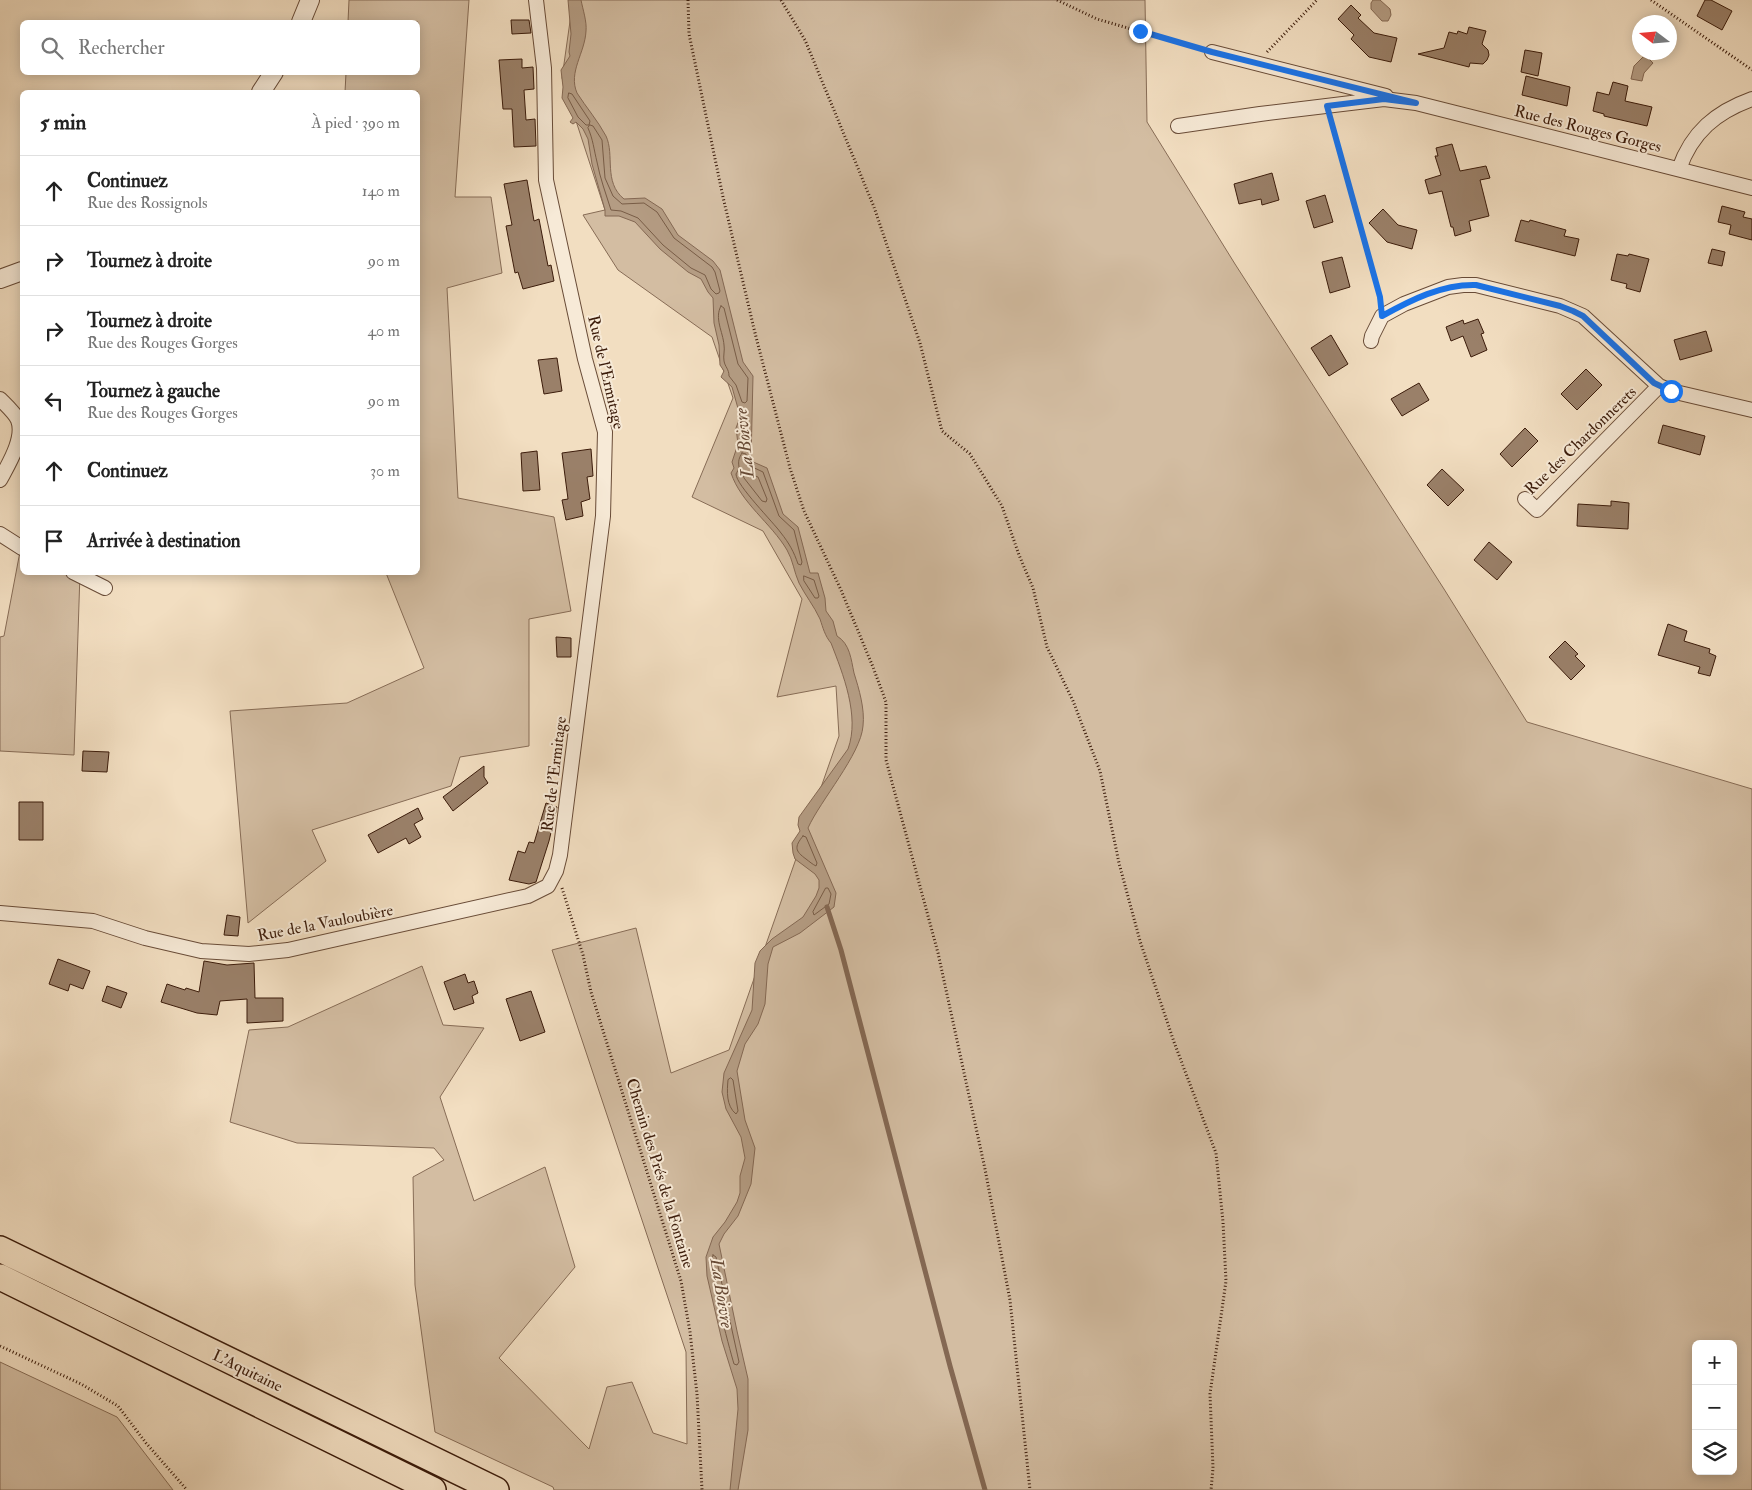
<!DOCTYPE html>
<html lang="fr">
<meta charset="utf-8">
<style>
:root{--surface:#fff;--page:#f6f6f6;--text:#222;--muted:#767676;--line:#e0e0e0}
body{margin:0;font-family:"IM FELL Double Pica",serif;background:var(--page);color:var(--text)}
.controls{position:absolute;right:15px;bottom:15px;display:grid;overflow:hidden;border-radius:8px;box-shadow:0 2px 12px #0003}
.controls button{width:45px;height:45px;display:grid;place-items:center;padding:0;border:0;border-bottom:1px solid var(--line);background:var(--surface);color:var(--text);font:25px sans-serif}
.compass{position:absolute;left:1632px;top:15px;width:45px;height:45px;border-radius:50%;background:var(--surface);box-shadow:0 2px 12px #0003;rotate:286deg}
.stop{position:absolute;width:15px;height:15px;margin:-11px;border:4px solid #1a73e8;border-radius:50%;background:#fff}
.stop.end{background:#1a73e8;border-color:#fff;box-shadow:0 1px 5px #0008}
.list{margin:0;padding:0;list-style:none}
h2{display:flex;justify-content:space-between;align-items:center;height:65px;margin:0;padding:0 20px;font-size:21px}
h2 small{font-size:16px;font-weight:400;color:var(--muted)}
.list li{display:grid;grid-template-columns:32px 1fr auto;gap:15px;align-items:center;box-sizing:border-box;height:70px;padding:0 20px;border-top:1px solid var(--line)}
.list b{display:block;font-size:19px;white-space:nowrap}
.list p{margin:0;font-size:16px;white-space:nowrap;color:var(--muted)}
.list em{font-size:16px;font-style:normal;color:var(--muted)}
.icon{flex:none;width:28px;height:28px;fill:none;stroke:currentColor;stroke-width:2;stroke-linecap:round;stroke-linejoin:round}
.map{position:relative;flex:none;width:1752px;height:1490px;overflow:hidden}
.search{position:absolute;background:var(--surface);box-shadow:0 2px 12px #0003;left:20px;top:20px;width:400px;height:55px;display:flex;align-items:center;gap:12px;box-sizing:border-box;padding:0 18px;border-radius:8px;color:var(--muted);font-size:19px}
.panel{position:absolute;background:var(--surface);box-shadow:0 2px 12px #0003;left:20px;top:90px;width:400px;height:485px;border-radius:8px}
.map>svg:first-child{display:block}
.green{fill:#d3bda2;stroke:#876c56;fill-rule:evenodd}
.water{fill:#b49c83;stroke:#846853}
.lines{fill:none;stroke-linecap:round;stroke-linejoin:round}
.shore{stroke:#785c46;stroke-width:1}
.stream{stroke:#846853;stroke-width:5}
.building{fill:#9a8069;stroke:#3b1b0a}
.minor-casing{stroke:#694c38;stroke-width:16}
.tertiary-casing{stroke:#694c38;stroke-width:20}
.motorway-casing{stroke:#3b1b0a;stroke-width:28}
.path{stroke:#3b1b0a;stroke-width:3;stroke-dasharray:1 2.5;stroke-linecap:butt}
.minor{stroke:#f7ead7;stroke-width:14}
.tertiary{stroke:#f7ead7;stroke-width:18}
.motorway{stroke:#f2dec1;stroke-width:25}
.route{stroke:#1a73e8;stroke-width:6}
.labels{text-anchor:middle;stroke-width:4;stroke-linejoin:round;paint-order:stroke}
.street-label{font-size:16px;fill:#3b1b0a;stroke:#f7ead7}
.water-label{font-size:18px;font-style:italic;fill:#654834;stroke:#f7ead7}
</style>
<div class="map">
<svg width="1752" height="1490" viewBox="0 0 1752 1490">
<rect width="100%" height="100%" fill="#f2dec1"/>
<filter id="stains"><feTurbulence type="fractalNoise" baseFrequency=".004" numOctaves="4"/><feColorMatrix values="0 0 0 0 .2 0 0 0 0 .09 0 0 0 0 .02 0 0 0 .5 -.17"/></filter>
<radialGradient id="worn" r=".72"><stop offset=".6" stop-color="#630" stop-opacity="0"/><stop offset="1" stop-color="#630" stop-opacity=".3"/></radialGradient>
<!-- green -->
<path class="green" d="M349 0H469L455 197H491L502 273 447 288 458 498 554 517 571 611 529 619V746L460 757 451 786 312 830 326 861 248 923 230 711 347 703 424 668 386 573 418 572V92H345L346 73 418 72V22H348Z
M573 0H1145L1147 122 1235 264 1444 589 1527 722 1752 789V1490H554L553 1487 435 1432 415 1285 413 1177 444 1160 434 1148 297 1143 230 1122 249 1030 288 1027 422 966 443 1025 484 1028 440 1097 474 1201 545 1167 575 1267 499 1358 589 1449 607 1387 632 1382 653 1433 687 1444 686 1352 552 950 636 928 671 1073 729 1050 839 736 836 686 777 697 802 599 763 531 692 497 733 398 712 337 618 270 583 215 605 210 562 78ZM1696 1344H1733V1471H1696Z
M22 541V572L80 573 74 755 0 751V637L4 636Z
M0 1362 117 1417 173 1490H0Z"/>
<!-- water -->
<path class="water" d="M568 0H581C583 10 587 22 586 31 585 53 568 72 577 93 586 107 598 121 606 136 615 155 603 182 624 199L645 198 662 209 678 235 713 261 720 270 743 362 753 376 751 461 767 468 783 514 798 527 810 573H818L825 598 826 611 833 621 837 636C850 644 851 659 854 673 859 689 865 709 863 726 861 754 820 801 808 828L836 893 834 907 800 933 773 947 768 964 765 1004 758 1024 745 1044 737 1071 745 1120 755 1148 751 1184 738 1216 724 1234 719 1244 737 1331 748 1379V1430L738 1490H730L738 1409 737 1389 722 1341 707 1276 706 1257 713 1237 725 1222 737 1202 740 1193V1176L745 1158 741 1137 726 1109 722 1092 724 1073 752 1010 755 963 760 951 772 939 803 917 816 896 819 888V880L815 874 795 859 793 853 792 843 800 831 798 825 799 817 848 749C860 716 843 674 831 643 825 636 823 628 820 619 814 606 805 595 799 583 794 572 793 560 787 550 771 523 741 503 731 473L734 468 732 462 738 444 736 428 739 420V412L732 387 721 377 724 371 720 365 719 345 714 323 713 298 708 292 701 279 688 272 660 249 635 222 619 216H605V210L592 164 588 139 583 129 576 122 573 124 570 122 573 118 562 98 563 87 561 70 570 56 569 52 571 34Z
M1373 0H1380L1390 9 1391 15 1388 21H1382L1371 9V3Z
M1645 55 1653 63 1644 73 1642 81 1631 79 1634 66Z"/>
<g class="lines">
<!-- shore -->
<path class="shore" d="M569 93 572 94 590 121 589 125H586L578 117 568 98Z
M590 125 593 126 602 140 605 178 613 196 622 204 644 203 657 212 674 238 712 267 715 272 720 291 719 293 716 294 711 289 705 275 691 268 663 245 638 218 621 211 611 210C606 194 600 178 597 162 594 150 593 139 588 128Z
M721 306 724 308 738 364 748 378 747 401 745 403 742 402 736 385 729 376C729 369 725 367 724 361 723 356 725 350 724 345 723 332 714 318 721 306Z
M742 453 746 454 748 465 763 472 779 516 794 530 802 562 801 565 798 564C794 552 789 543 781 533 774 523 736 485 736 474 737 472 739 469 739 467 738 461 739 458 742 453Z
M745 472 758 477 767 499 766 502 762 501 744 478 743 474Z
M804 576 814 580 819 596 818 598H815L804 581Z
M803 836 806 837 817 863 816 866C812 864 810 862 806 859 795 851 794 847 803 836Z
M826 888H828L831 894 829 904 814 915 813 912Z
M731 1078 733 1080 738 1111 736 1114C726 1106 727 1091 728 1080Z
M713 1255 716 1257 739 1362 737 1365 734 1364C729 1347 707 1266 713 1255Z"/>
<!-- stream -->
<path class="stream" d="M827 907 841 950 950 1366 985 1490"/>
</g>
<!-- building -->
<path class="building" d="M1705 0H1711L1732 11 1722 30 1697 16Z
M1351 5 1361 15 1358 18 1374 33 1397 38 1391 62 1369 57 1351 39 1354 35 1338 19Z
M511 20H529L531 33 512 34Z
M1469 27 1486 31 1482 44 1488 50 1489 55 1487 60 1483 64 1470 63 1469 67 1418 54 1444 48 1449 32 1457 34 1458 31 1467 34Z
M1525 50 1542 53 1538 76 1521 72Z
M522 59V68L533 67 534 89 524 90 526 120 535 119 536 146 514 147 512 109H503L499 60Z
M1526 76 1570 87 1567 106 1522 95Z
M1613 82 1628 86 1625 101 1652 107 1647 126 1604 116V114L1593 111 1597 92 1609 95Z
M1452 144 1460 171 1486 166 1490 178 1480 180 1489 216 1469 221 1471 231 1455 236 1453 227H1451L1442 191 1429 194 1425 180 1441 175 1435 156H1438L1436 148Z
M1272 173 1279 200 1262 205 1261 199 1239 204 1234 184Z
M527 180 534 221 539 219 548 266 551 265 554 281 523 289 518 272 515 273 506 226 512 225 504 184Z
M1325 195 1333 222 1314 228 1306 201Z
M1722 206 1745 212 1743 217 1752 219V240L1729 234 1731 225 1718 222Z
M1383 209 1398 225 1417 230 1412 249 1387 242 1369 223Z
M1521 220 1529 222 1530 220 1566 230 1564 236 1579 239 1575 256 1515 241Z
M1712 249 1725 252 1722 266 1708 263Z
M1617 254 1628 256 1629 254 1649 259 1640 292 1626 288 1627 284 1611 280Z
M1342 257 1350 287 1330 293 1322 262Z
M1478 319 1484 333 1481 334 1487 350 1471 357 1463 336 1451 341 1446 327 1463 320 1464 324Z
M1706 331 1712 351 1680 360 1674 340Z
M1331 335 1348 364 1329 376 1311 348Z
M557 358 562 391 544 394 538 360Z
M1586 369 1602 385 1577 410 1561 394Z
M1419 383 1429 400 1402 416 1391 399Z
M1663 425 1705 436 1700 455 1658 443Z
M1525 428 1538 441 1512 467 1500 454Z
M591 449 593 476 587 477 590 499 581 502 583 516 566 520 562 500 568 499 562 453Z
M537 451 540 490 523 491 521 453Z
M1442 469 1464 490 1448 506 1427 485Z
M1611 501 1629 503 1628 529 1577 526 1578 504 1611 506Z
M1489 542 1512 562 1497 580 1474 560Z
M1668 624 1687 631 1684 641 1710 649 1709 653 1716 656 1710 676 1698 673 1700 667 1658 655Z
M556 637 571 638V657H557Z
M1565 641 1578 654 1575 656 1585 666 1571 680 1549 657Z
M83 751 109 752 107 772 82 771Z
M484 766V777L488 783 453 811 443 797Z
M19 802H43V840H19Z
M546 803 557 807 549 841 536 882 529 884 509 880 518 851 525 853 529 842 534 843Z
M418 808 423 819 414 824 421 837 409 844 406 838 378 853 368 835Z
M227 915 240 917 238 936 224 935Z
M58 959 90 971 83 989 70 984 68 991 49 984Z
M204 961 227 965 254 963 255 998H283V1021L247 1023V999L220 1001 217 1015 197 1013 161 1002 167 984 185 990 186 988 199 992Z
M465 974 468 983 474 981 478 993 472 996 474 1003 454 1010 444 982Z
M107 986 127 993 121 1008 102 1001Z
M531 991 545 1032 520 1041 506 999Z"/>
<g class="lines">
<defs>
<path id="minor" d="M1212 52 1386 96
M1178 126 1260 114 1384 99 1416 103 1752 188
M1679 169C1692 132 1716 112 1752 99
M1371 341 1372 336 1382 316 1404 304 1448 287 1463 285H1476L1560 306 1583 316 1659 386 1671 391 1752 410
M0 399C6 405 15 413 18 420 25 438 8 465 0 480
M1525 499 1537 510 1659 386
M0 534 22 548
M73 572 105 588
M0 913 93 921 145 938 201 951 249 954 288 950 528 896 548 886 556 871 560 855 603 516 605 432 585 359 546 180 544 68 536 0"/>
<path id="tertiary" d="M301 22 310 0
M261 92 274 72
M0 279 22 271"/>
<path id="motorway" d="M0 1249 496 1490
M0 1277 433 1490"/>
</defs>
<!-- minor casing -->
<use href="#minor" class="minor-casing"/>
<!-- tertiary casing -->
<use href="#tertiary" class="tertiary-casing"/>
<!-- motorway casing -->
<use href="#motorway" class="motorway-casing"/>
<!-- path -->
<path class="path" d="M688 0 689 34 723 197 755 333 790 468 804 511 841 590 873 667 886 702V760L938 953 985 1169 1010 1300 1030 1490
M781 0 805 40 874 207 920 343 942 431 970 454 1002 506 1019 555 1033 588 1047 647 1073 701 1100 771 1119 863 1140 941 1174 1042 1216 1153 1223 1222 1226 1281 1210 1394 1213 1468 1211 1490
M1057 0 1097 19 1200 49
M1651 0 1752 70
M1267 52 1317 0
M1331 119 1380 301
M562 888 583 955 591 992 681 1281 690 1332 697 1394 702 1490
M0 1346 81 1384 118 1406 146 1443 187 1490"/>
<!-- minor -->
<use href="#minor" class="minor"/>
<!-- tertiary -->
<use href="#tertiary" class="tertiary"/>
<!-- motorway -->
<use href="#motorway" class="motorway"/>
</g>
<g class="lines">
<!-- route -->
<path class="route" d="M1140 31 1212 52 1416 103 1384 99 1327 106 1380 297 1382 316C1411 300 1442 284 1476 285L1560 306 1573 311 1583 316 1654 383 1671 391"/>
</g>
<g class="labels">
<!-- street labels -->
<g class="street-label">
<text transform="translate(1588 128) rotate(14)" y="6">Rue des Rouges Gorges</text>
<text transform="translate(607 372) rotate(77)" y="6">Rue de l’Ermitage</text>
<text transform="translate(1580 440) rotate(-44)" y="6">Rue des Chardonnerets</text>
<text transform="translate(553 774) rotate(-83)" y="6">Rue de l’Ermitage</text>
<text transform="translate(325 922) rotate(-11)" y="6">Rue de la Vauloubière</text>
<text transform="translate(661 1173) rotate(73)" y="6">Chemin des Prés de la Fontaine</text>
<text transform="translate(248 1370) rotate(26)" y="6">L'Aquitaine</text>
</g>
<!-- water labels -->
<g class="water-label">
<text transform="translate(744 443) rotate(-96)" y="6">La Boivre</text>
<text transform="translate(722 1293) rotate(81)" y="6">La Boivre</text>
</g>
</g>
<rect width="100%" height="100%" filter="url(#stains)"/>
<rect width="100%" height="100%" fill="url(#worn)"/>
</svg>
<div class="controls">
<button>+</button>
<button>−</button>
<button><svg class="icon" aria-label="layers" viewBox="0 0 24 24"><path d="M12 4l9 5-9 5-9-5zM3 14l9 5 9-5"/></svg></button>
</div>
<svg class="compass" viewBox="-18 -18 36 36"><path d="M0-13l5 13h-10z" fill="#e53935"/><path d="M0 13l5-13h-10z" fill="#767676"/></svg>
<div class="stop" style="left:1671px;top:391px"></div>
<div class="stop end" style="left:1140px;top:31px"></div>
<div class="search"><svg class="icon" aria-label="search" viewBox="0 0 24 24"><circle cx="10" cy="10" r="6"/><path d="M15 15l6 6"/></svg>Rechercher</div>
<section class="panel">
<h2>5 min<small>À pied · 390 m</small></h2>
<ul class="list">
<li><svg class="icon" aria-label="ahead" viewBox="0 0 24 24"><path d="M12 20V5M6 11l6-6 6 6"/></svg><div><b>Continuez</b><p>Rue des Rossignols</p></div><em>140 m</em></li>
<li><svg class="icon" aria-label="right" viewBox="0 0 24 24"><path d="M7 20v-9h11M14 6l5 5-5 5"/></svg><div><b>Tournez à droite</b></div><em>90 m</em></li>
<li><svg class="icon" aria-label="right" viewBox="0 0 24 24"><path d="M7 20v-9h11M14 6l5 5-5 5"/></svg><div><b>Tournez à droite</b><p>Rue des Rouges Gorges</p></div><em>40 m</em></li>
<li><svg class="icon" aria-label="left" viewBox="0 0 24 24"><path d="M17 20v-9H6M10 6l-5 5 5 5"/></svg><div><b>Tournez à gauche</b><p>Rue des Rouges Gorges</p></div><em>90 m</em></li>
<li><svg class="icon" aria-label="ahead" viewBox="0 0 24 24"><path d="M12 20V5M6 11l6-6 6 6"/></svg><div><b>Continuez</b></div><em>30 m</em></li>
<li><svg class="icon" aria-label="arrive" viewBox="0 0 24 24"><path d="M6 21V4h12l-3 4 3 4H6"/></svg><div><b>Arrivée à destination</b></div></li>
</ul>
</section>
</div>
